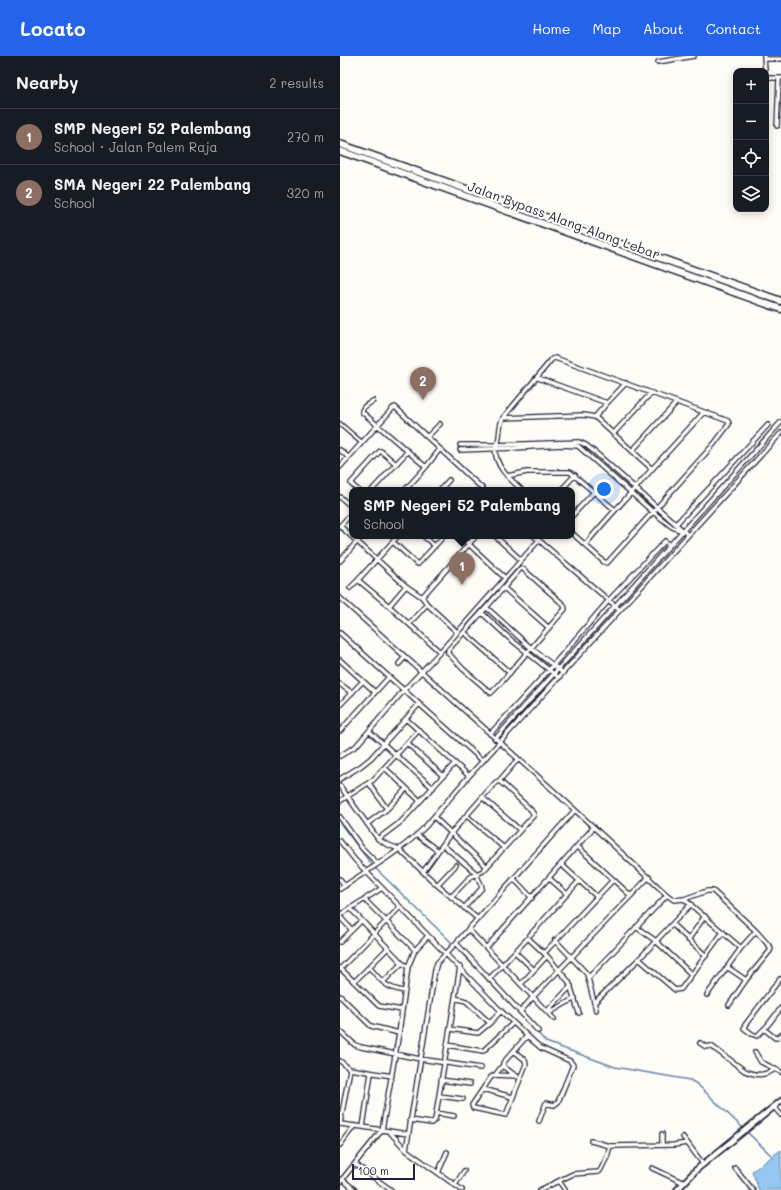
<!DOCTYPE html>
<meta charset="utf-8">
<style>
:root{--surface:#171b24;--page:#20242c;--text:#f1f3f6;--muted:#9ea1a6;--line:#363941;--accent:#2563eb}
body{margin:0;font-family:Mali,sans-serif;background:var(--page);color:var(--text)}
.controls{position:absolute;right:12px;top:12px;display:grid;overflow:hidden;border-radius:8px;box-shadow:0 2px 10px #0003}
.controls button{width:36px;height:36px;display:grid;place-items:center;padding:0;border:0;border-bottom:1px solid var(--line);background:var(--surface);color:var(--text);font:20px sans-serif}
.scale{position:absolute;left:12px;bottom:10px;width:63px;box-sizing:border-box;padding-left:4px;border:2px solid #22223b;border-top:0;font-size:11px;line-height:14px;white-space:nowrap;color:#22223b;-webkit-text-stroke:3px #fdfcf7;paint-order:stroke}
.you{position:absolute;left:264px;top:433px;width:14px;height:14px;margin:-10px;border:3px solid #fff;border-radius:50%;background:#1a73e8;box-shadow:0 0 0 6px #1a73e833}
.badge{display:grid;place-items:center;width:26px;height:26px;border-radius:50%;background:var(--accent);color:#fff;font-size:13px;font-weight:700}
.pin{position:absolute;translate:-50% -33px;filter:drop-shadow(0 1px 2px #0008)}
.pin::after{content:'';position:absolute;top:21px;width:14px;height:12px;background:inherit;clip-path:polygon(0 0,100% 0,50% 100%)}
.popup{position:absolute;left:9px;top:431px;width:226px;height:52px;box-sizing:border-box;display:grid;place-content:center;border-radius:8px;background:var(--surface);filter:drop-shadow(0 1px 3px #0005);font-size:13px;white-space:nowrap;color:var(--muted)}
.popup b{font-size:15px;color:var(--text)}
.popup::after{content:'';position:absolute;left:50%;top:100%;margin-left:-8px;border:8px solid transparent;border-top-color:var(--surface)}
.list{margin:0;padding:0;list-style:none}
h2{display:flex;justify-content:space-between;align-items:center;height:52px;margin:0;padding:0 16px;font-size:17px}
h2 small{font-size:13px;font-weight:400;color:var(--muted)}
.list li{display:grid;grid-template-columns:26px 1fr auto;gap:12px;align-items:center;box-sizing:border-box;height:56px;padding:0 16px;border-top:1px solid var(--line)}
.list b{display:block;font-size:15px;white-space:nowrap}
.list p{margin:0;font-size:13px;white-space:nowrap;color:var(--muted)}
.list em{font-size:13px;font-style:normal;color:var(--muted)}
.icon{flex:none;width:22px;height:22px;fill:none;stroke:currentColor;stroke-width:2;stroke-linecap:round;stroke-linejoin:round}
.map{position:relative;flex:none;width:441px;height:1134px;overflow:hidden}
header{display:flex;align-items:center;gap:24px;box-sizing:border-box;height:56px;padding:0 20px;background:var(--accent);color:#fff}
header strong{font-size:19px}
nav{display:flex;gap:22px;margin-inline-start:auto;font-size:14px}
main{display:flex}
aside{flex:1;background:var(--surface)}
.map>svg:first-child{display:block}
.water{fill:#95c7f1;stroke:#6785a8}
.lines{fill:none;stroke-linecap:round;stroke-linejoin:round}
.stream{stroke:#6785a8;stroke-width:1.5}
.minor-casing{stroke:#22223b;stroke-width:6}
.tertiary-casing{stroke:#22223b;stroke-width:8}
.trunk-casing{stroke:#22223b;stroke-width:9}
.minor{stroke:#fdfcf7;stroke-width:3.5}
.tertiary{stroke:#fdfcf7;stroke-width:4.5}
.trunk{stroke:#fdfcf7;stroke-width:6}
.labels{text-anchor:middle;stroke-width:4;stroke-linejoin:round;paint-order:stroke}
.street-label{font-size:13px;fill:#22223b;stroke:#fdfcf7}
</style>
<header>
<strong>Locato</strong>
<nav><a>Home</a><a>Map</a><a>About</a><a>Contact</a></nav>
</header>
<main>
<aside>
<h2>Nearby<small>2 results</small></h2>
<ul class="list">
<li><span class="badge" style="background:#8d6e63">1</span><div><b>SMP Negeri 52 Palembang</b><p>School · Jalan Palem Raja</p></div><em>270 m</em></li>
<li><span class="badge" style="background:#8d6e63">2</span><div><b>SMA Negeri 22 Palembang</b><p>School</p></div><em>320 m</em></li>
</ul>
</aside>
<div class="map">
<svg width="441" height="1134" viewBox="0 0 441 1134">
<rect width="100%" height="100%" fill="#fdfcf7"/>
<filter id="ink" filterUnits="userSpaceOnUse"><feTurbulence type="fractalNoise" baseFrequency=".025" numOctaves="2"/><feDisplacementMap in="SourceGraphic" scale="8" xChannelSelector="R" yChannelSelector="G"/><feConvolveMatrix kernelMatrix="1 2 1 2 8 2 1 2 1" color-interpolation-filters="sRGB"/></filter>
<g filter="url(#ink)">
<!-- water -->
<path class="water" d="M441 1094V1134H419L412 1115C422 1109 430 1101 441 1094Z"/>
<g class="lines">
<!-- stream -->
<path class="stream" d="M0 767 32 809 108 883 172 950
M197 976 206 986 275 1011 350 1024 357 1028 433 1101"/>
<defs>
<path id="minor" d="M424 0 425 15
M425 3H441
M318 6 354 0
M426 22H441
M437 70 439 22
M198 322 267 347 286 327
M33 345C29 348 22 350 22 356L86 411
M255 361 267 347
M163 362 244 359 255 361 312 413 364 356 215 302 212 303 163 362C157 372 162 384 155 393 156 412 169 422 182 434
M0 368 21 386
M273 378 311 337
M87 381 100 368
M120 389H154L239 386 246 389 257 398 348 479
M0 394 8 401
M120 394 175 392 221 389 238 390 313 456 332 471 342 475
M292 395 337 346
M0 411 53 352 55 351 144 434
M167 420 187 416H230L275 454
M18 434 11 428V427L40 395H41L56 408
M32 434 68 395
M65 434 86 411 100 393
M100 434 109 424
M221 434 235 419
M0 441 12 451
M232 460 254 436
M336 468 428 369
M0 470 66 530 82 541 87 548 117 576
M0 470 12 457
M232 477 264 506 267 507 374 388 389 368 388 365 364 356
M58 480 18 524 49 550 100 596
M83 480 95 490
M120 480 165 522
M155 480 181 504
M194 480 280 554
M53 486 76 507 78 508 104 480
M245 489C266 463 290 439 312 413
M0 505 22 480
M181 512H182L224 549 225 553 159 629 151 637 123 613 108 597V594L144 554Z
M10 532 18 524
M164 532 209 572
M82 541 136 480
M0 542 235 754 327 839 334 844 344 843 401 892
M49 550 66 530
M147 552 191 592 223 617
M142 557 169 582 219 622
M69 568 87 548
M124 576 170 617
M0 577 143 705
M0 604 35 636
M59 608 65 601
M0 628 12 637
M0 649 23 625
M66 663 129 720
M0 675 49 621
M29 675 93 732
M150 678 209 614 269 544 324 486 325 485 330 489
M155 683 441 366
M67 687 103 720
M0 700 16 690 29 675 64 634 100 596 199 484
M45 712 80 745
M0 723 21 710 31 702 79 648
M159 725 178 703
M29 727 47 753
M0 730 38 783 46 788 59 793 97 829 138 863
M143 742 180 774
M0 745 33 724 79 674
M127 760 164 792
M0 761 22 792 38 808
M94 761 147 811
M27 768 47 753 66 733
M77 779 98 795
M38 783 62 765 115 707
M0 785 15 804 161 955 194 986 201 992 230 1005 233 1009 218 1046 214 1049 206 1047 199 1065
M103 789 137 818C137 824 142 827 142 832L124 852
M238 791 291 840
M222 809 256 840
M83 816 111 777 156 726 159 725 163 728 191 754 194 759 143 815 130 821 111 841
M209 822 227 838
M0 823 5 830
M174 823 192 842
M97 829 116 809
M0 833C29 813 60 796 85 771L129 720 441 377
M24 843 75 894
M344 843 367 835H373L416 875 431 892 430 895 406 924 389 949
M10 852 62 907 68 911
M0 859 42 832
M0 861 12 874
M332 868 366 900
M296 871 316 885 351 918
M128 873 214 963
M190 879 239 825
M215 884 247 918 256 954
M348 884 365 860
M0 886 21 865
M116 887 198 975
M146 892 254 771
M206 895 273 824
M175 896 194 914
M299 903 335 934 341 933 383 876
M387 911 406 924
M0 912 39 950 62 954
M30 912C41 925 47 933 65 935
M0 913 60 851
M249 921 327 839
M149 923 188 882 207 900 229 926 239 957
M440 923 405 969 404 972 412 978 417 980 427 970 441 952
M14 926 48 892
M43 926 62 907
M181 928 207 900
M367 939 401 892 416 875
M0 940 31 970 59 977
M115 942 126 945 150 967
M254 947 299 903 351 848
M207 955 231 930
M180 956 193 941 309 821
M209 957 235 942
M110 973 138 977 150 967 161 955
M424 973 435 982 439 981 441 979
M0 975 15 989 21 991 80 1003 141 1012
M360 987 366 991 371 990 405 1015C417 1020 424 1020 435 1013L441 1016
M107 989 143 995 173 967
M174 995 185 1004 186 1008 166 1059 133 1052 132 1049 151 1021 155 1019 177 1020
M415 996 421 1006 435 1013
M0 1005 10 1013 52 1020
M155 1019 163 1009
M177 1021 164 1011 163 1007 187 980
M101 1024 130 1028
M143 1033 172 1041
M99 1040 123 1043
M434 1051 441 1059
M96 1057 114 1060
M70 1064 91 1067 95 1064 120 911
M0 1068 23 1071 68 1078
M0 1068 10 1013
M23 1071 31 1017
M49 1075 66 1094 122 1134
M322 1078V1089
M343 1081 363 1108
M251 1085 270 1090 334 1089 347 1087
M0 1089 14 1070
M66 1094 95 914 97 907 116 887 235 754
M15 1108 51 1134
M312 1112 344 1127
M395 1112 413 1134
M98 1117 107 1096
M2 1123 15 1134
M219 1125 225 1134
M0 1126 42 1074 59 977 68 911 75 894 88 880
M115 1129 124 1115
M200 1134 233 1118 258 1116 260 1115 267 1101 270 1090"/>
<path id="tertiary" d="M337 1134 356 1114 441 1045"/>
<path id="trunk" d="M0 88 441 245
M0 95 441 253"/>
</defs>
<!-- minor casing -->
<use href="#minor" class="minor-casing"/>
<!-- tertiary casing -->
<use href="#tertiary" class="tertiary-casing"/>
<!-- trunk casing -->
<use href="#trunk" class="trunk-casing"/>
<!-- minor -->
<use href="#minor" class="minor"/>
<!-- tertiary -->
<use href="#tertiary" class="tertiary"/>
<!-- trunk -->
<use href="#trunk" class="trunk"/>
</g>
</g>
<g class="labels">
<!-- street labels -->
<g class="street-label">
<text transform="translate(224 164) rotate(20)" y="5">Jalan Bypass Alang-Alang Lebar</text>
</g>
</g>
</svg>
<div class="controls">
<button>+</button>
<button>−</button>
<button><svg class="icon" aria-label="locate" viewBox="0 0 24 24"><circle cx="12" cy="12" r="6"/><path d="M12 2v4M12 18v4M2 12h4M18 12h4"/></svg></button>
<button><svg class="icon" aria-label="layers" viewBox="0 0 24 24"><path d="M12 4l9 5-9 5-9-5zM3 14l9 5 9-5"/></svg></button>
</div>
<div class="scale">100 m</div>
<div class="you"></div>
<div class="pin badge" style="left:122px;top:529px;background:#8d6e63">1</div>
<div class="popup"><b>SMP Negeri 52 Palembang</b>School</div>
<div class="pin badge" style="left:83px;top:344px;background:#8d6e63">2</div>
</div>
</main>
